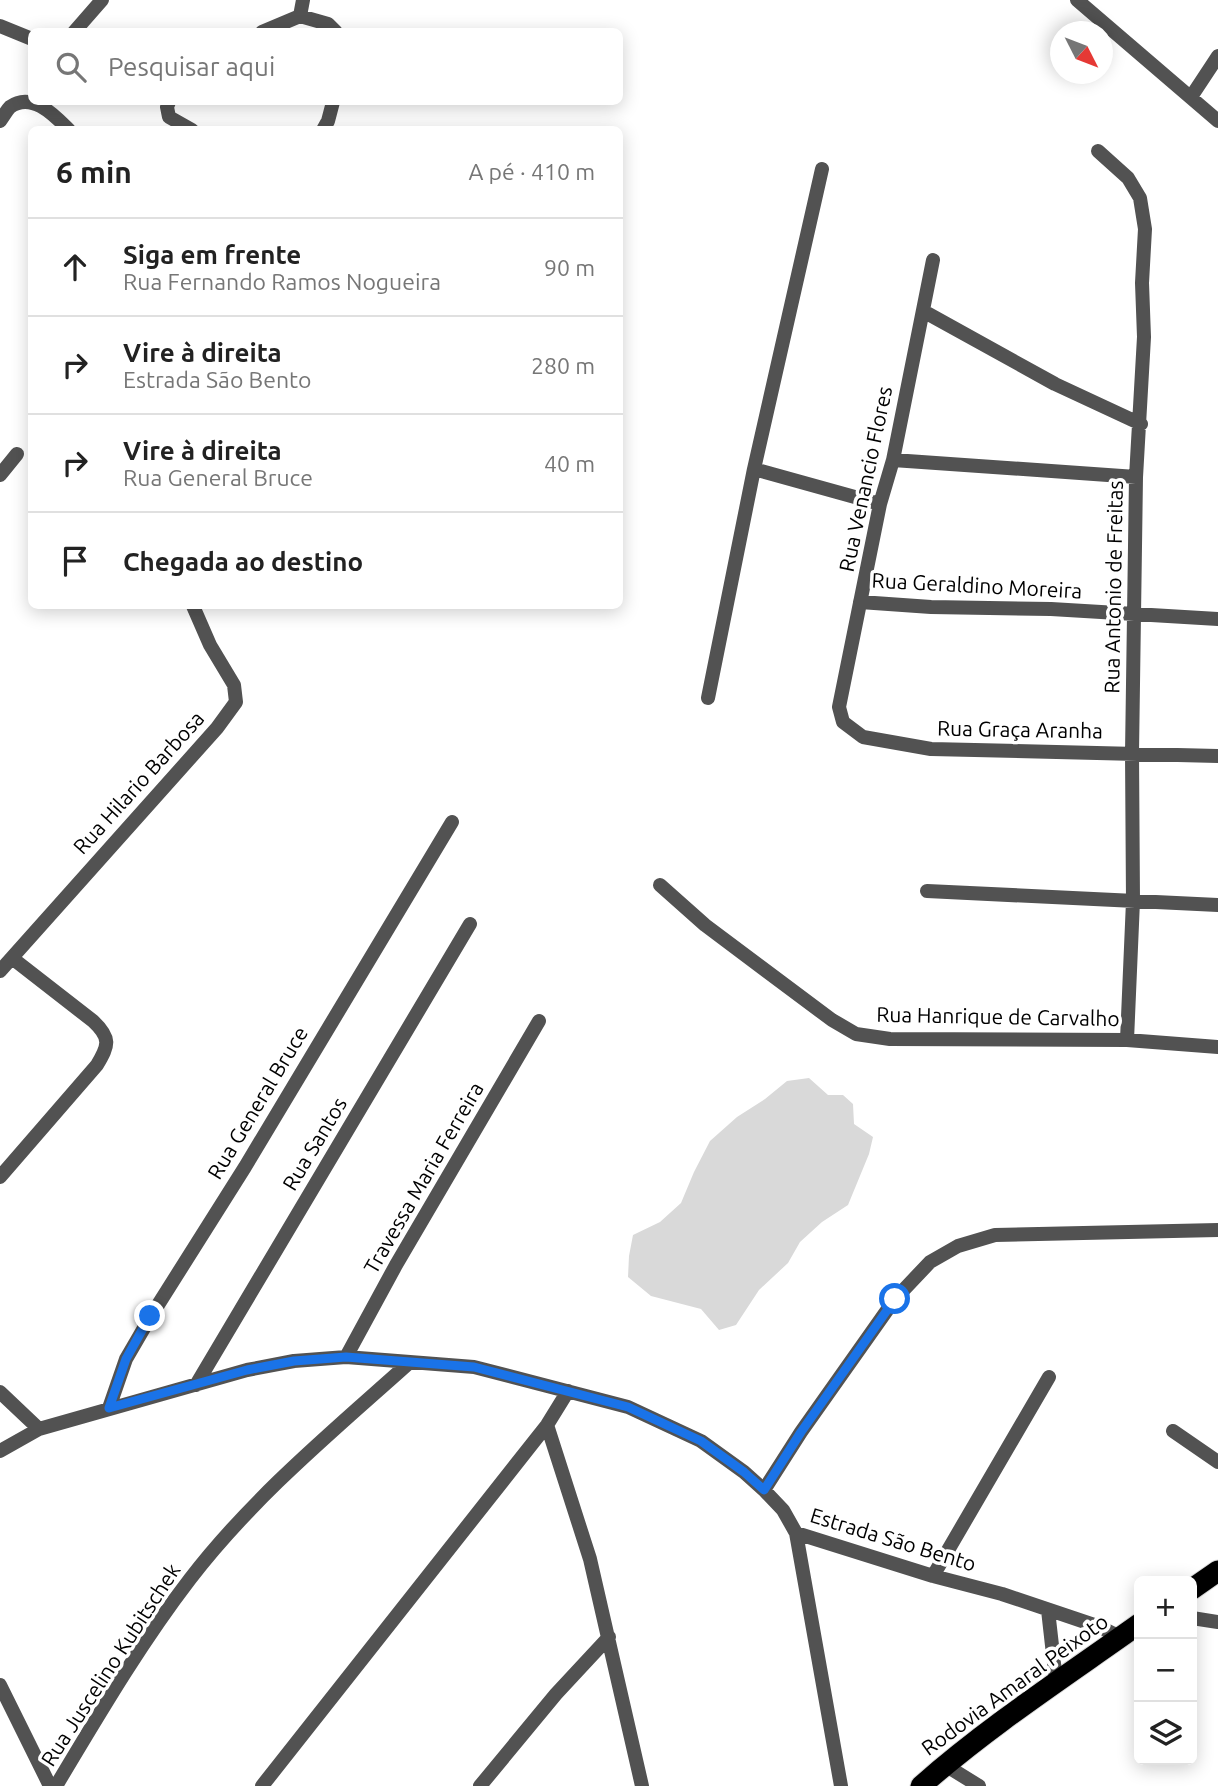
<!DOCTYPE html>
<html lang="pt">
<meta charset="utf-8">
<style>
:root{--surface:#fff;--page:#f6f6f6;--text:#222;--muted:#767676;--line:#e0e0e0}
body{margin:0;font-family:Ubuntu,sans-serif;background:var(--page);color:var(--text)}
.controls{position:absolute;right:21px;bottom:21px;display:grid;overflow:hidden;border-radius:10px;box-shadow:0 4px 18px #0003}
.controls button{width:63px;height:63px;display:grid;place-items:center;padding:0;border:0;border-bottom:2px solid var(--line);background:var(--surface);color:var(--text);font:35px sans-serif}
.compass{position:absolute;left:1050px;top:21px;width:63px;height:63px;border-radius:50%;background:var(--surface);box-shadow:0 4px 18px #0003;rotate:132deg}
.stop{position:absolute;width:21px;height:21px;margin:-16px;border:5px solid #1a73e8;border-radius:50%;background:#fff}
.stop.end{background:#1a73e8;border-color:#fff;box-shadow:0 2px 7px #0008}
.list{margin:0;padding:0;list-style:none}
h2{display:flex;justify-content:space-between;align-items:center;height:91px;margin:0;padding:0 28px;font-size:30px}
h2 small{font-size:23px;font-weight:400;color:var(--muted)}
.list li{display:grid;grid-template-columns:46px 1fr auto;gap:21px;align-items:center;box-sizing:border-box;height:98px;padding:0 28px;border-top:2px solid var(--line)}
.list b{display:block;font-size:26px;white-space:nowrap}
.list p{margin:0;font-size:23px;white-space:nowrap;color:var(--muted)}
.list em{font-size:23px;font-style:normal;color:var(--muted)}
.icon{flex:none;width:38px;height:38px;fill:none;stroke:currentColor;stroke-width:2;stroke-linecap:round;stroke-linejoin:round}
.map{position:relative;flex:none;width:1218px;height:1786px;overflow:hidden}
.search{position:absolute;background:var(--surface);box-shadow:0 4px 18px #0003;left:28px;top:28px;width:595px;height:77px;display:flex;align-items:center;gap:18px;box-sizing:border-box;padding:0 24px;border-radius:10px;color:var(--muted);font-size:26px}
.panel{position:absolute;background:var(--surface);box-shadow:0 4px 18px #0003;left:28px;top:126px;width:595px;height:483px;border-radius:10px}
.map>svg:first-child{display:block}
.green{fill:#d9d9d9}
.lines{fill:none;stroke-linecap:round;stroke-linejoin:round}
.highway-casing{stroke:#dbdbdb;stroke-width:23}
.street{stroke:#525252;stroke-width:14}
.highway{stroke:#000;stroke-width:21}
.route{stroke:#1a73e8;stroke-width:9}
.labels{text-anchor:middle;stroke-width:7;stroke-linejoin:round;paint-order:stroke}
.street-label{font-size:21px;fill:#000;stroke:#fff}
</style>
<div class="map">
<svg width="1218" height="1786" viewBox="0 0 1218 1786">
<rect width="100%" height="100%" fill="#fff"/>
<!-- green -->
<path class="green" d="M809 1078 828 1095H843L853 1104 854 1124 873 1137 869 1154 848 1205 822 1222 800 1242 788 1263 759 1290 736 1325 719 1330 701 1309 651 1296 628 1277 629 1256 633 1235 660 1222 681 1203 694 1172 710 1141 737 1117 765 1099 787 1081Z"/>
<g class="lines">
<defs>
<path id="highway" d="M1192 1589 1218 1571
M921 1786C989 1726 1066 1676 1139 1624"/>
</defs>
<!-- highway casing -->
<use href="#highway" class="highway-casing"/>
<!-- street -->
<path class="street" d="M1077 0 1218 121
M300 16 303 0
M0 26 32 39
M74 32 102 0
M262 32 300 16 328 24 336 32
M1191 97 1218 56
M169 102 167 107 169 117 192 130
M0 121C3 117 7 110 10 107 32 91 55 116 69 130
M323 130 328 121 333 102
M1098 151 1128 178 1140 198 1145 229 1142 283 1144 337 1136 477 1132 753 1133 901 1127 1040
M933 260 893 460 880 504 839 707 843 722 863 737 931 749 1218 756
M923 311 1055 384 1141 424
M893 460 1136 477
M754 469 880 504
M0 475 17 454
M860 602 931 607 1051 609 1218 619
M708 698 754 469 822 169
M660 885 705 925 832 1020 856 1034 890 1039 1127 1040 1218 1047
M927 891 1218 905
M0 971 217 728 236 702 234 685 210 645 193 606
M0 1177 97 1065C109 1045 111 1038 93 1021L12 958
M346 1357 396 1265 539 1021
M196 1385 470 924
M0 1392 39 1429 247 1370 294 1361 346 1357 474 1367 628 1407 701 1441 744 1472 764 1490 783 1510 796 1533 841 1786
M109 1408 126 1359 151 1316 245 1167 452 822
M547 1425 590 1559 642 1786
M1173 1431 1218 1462
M0 1451 39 1429
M764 1490 801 1432 895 1299 930 1262 958 1246 995 1235 1218 1230
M796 1533 933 1576 1002 1594 1100 1627 1120 1637
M933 1576 1049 1377
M1048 1610 1056 1681
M1192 1618 1218 1622
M0 1685 50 1786
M945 1765 979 1786
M56 1786C98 1716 140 1644 190 1579 253 1497 333 1431 410 1362
M262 1786 547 1425 568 1391
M480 1786 556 1694 609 1637"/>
<!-- highway -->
<use href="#highway" class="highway"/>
</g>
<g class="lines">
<!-- route -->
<path class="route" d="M150 1316 126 1359 109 1408 247 1370 294 1361 346 1357 474 1367 628 1407 701 1441 744 1472 764 1490 801 1432 895 1299"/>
</g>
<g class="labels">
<!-- street labels -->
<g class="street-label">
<text transform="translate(866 479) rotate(-78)" y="7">Rua Venancio Flores</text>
<text transform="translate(977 586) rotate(3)" y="7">Rua Geraldino Moreira</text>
<text transform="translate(1114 587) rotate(-89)" y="7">Rua Antonio de Freitas</text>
<text transform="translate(1020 730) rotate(1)" y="7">Rua Graça Aranha</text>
<text transform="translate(139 783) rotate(-48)" y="7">Rua Hilario Barbosa</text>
<text transform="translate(998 1017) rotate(1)" y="7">Rua Hanrique de Carvalho</text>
<text transform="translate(258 1103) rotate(-59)" y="7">Rua General Bruce</text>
<text transform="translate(315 1144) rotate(-59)" y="7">Rua Santos</text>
<text transform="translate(424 1178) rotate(-60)" y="7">Travessa Maria Ferreira</text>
<text transform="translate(893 1540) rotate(17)" y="7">Estrada São Bento</text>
<text transform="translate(111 1665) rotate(-57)" y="7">Rua Juscelino Kubitschek</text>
<text transform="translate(1015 1685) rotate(-36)" y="7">Rodovia Amaral Peixoto</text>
</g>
</g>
</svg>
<div class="controls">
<button>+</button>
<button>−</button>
<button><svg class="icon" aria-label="layers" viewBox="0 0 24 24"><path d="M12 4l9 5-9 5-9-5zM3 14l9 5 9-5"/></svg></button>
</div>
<svg class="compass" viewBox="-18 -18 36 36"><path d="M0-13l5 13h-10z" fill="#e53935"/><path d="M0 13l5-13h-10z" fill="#767676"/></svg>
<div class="stop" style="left:895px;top:1299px"></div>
<div class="stop end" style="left:150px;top:1316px"></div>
<div class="search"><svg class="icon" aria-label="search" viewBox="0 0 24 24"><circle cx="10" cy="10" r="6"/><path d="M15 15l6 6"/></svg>Pesquisar aqui</div>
<section class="panel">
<h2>6 min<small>A pé · 410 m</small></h2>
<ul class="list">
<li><svg class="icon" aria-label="ahead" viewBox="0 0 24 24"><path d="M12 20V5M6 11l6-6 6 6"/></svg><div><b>Siga em frente</b><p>Rua Fernando Ramos Nogueira</p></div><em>90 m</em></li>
<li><svg class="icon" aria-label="right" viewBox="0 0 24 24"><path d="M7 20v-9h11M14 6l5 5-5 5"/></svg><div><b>Vire à direita</b><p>Estrada São Bento</p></div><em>280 m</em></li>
<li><svg class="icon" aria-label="right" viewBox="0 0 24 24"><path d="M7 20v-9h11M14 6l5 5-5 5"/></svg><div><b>Vire à direita</b><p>Rua General Bruce</p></div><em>40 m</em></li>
<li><svg class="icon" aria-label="arrive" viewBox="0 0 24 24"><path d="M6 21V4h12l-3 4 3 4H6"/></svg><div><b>Chegada ao destino</b></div></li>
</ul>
</section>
</div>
